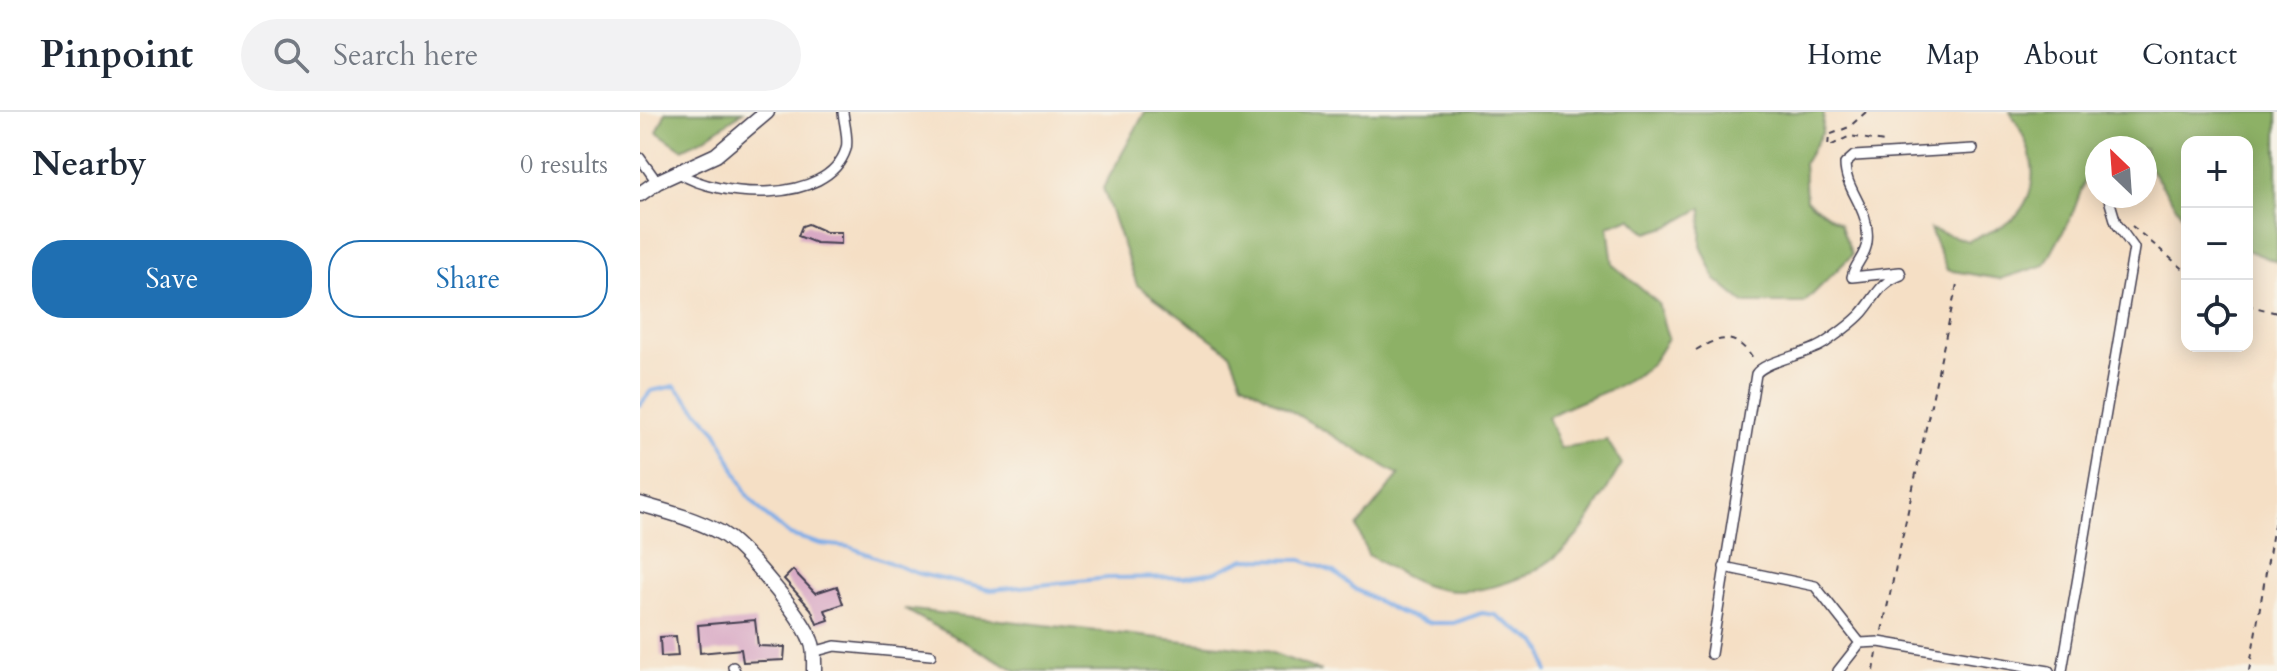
<!DOCTYPE html>
<meta charset="utf-8">
<style>
:root{--surface:#fff;--page:#f2f2f3;--text:#1f2937;--muted:#747a83;--line:#e0e1e3;--accent:#1f6fb2}
body{margin:0;font-family:Cardo,serif;background:var(--page);color:var(--text)}
.controls{position:absolute;right:24px;top:24px;display:grid;overflow:hidden;border-radius:16px;box-shadow:0 4px 20px #0003}
.controls button{width:72px;height:72px;display:grid;place-items:center;padding:0;border:0;border-bottom:2px solid var(--line);background:var(--surface);color:var(--text);font:40px sans-serif}
.compass{position:absolute;left:1445px;top:24px;width:72px;height:72px;border-radius:50%;background:var(--surface);box-shadow:0 4px 20px #0003;rotate:335deg}
.list{margin:0;padding:0;list-style:none}
h2{display:flex;justify-content:space-between;align-items:center;height:104px;margin:0;padding:0 32px;font-size:34px}
h2 small{font-size:26px;font-weight:400;color:var(--muted)}
.actions{display:flex;gap:16px;padding:24px 32px}
.actions a{flex:1;padding:18px 0;border:2px solid var(--accent);border-radius:32px;text-align:center;font-size:28px;color:var(--accent)}
.actions .main{background:var(--accent);color:#fff}
.icon{flex:none;width:44px;height:44px;fill:none;stroke:currentColor;stroke-width:2;stroke-linecap:round;stroke-linejoin:round}
.map{position:relative;flex:none;width:1637px;height:559px;overflow:hidden}
header{display:flex;align-items:center;gap:48px;box-sizing:border-box;height:112px;padding:0 40px;background:var(--surface);border-bottom:2px solid var(--line)}
header strong{font-size:38px}
nav{display:flex;gap:44px;margin-inline-start:auto;font-size:28px}
.search{width:560px;height:72px;background:var(--page);display:flex;align-items:center;gap:20px;box-sizing:border-box;padding:0 28px;border-radius:44px;color:var(--muted);font-size:30px}
main{display:flex}
aside{flex:1;background:var(--surface)}
.map>svg:first-child{display:block}
.forest{fill:#8db166;stroke:#586a50;stroke-width:2}
.lines{fill:none;stroke-linecap:round;stroke-linejoin:round}
.stream{stroke:#7dace7;stroke-width:4}
.building{fill:#d7a5c3}
.street-casing{stroke:#423e50;stroke-width:12}
.secondary-casing{stroke:#423e50;stroke-width:17}
.path{stroke:#423e50;stroke-width:2;stroke-dasharray:6 6;stroke-linecap:butt}
.street{stroke:#fff;stroke-width:9}
.secondary{stroke:#fff;stroke-width:14}
</style>
<header>
<strong>Pinpoint</strong>
<div class="search"><svg class="icon" aria-label="search" viewBox="0 0 24 24"><circle cx="10" cy="10" r="6"/><path d="M15 15l6 6"/></svg>Search here</div>
<nav><a>Home</a><a>Map</a><a>About</a><a>Contact</a></nav>
</header>
<main>
<aside>
<h2>Nearby<small>0 results</small></h2>
<ul class="list">
</ul>
<div class="actions"><a class="main">Save</a><a>Share</a></div>
</aside>
<div class="map">
<svg width="1637" height="559" viewBox="0 0 1637 559">
<rect width="100%" height="100%" fill="#f7f3e8"/>
<filter id="ink" filterUnits="userSpaceOnUse"><feTurbulence type="fractalNoise" baseFrequency=".0125" numOctaves="2"/><feDisplacementMap in="SourceGraphic" scale="16" xChannelSelector="R" yChannelSelector="G"/><feConvolveMatrix kernelMatrix="1 2 1 2 8 2 1 2 1" color-interpolation-filters="sRGB"/></filter>
<filter id="wash" filterUnits="userSpaceOnUse"><feTurbulence type="fractalNoise" baseFrequency=".006" numOctaves="4" result="noise"/><feDisplacementMap in="SourceGraphic" scale="32" xChannelSelector="R" yChannelSelector="G"/><feGaussianBlur stdDeviation="1.8" result="paint"/><feColorMatrix in="noise" values="0 0 0 0 0 0 0 0 0 0 0 0 0 0 0 0 0 1.4 0 .05"/><feComposite in="paint" operator="in"/></filter>
<g filter="url(#wash)">
<rect width="100%" height="100%" fill="#f5dfc5"/>
<!-- forest -->
<path class="forest" d="M26 0H103L65 26 42 37 17 20Z
M505 0H1184L1182 21 1164 51 1166 88 1200 112 1212 143 1164 191H1104L1076 168 1061 134 1062 96 1030 114 1007 121 991 106 968 114 973 153 1018 191 1028 227C1022 235 1017 246 1010 253 983 279 939 286 908 305L920 336 967 328 982 352C967 375 954 404 936 425 903 464 838 490 787 474 766 467 747 454 728 443L717 415 759 363 602 270 590 241 497 173 463 76Z
M1370 0H1637V150L1607 138V30H1547V111L1505 48V36H1457L1432 103 1405 153 1360 167 1307 158 1290 117 1328 129C1341 123 1362 117 1373 107 1405 75 1393 35 1370 0Z
M264 497 624 538 681 559H377Z"/>
<g class="lines">
<!-- stream -->
<path class="stream" d="M0 293 11 279 35 274 77 320 107 383 124 402 150 423 181 432 210 435 276 461 351 478 468 466 545 465 575 460 605 447 662 448 694 460 715 477 758 500 790 511H814L842 501 855 503 897 531 903 539 907 559"/>
</g>
<g id="blocks">
<!-- building -->
<path class="building" d="M168 112 186 120H201V132L176 131 158 124 162 114Z
M153 458 175 481 197 474 203 492 185 498 189 508 177 512 171 497 144 467Z
M115 508 118 534 145 535 144 548 103 550 101 537 60 541 58 513Z
M36 524 38 544 21 545 20 525Z"/>
</g>
</g>
<g filter="url(#ink)">
<use href="#blocks" fill-opacity="0" stroke="#423e50" stroke-width="2"/>
<g class="lines">
<defs>
<path id="street" d="M0 46 17 70
M39 61C77 86 188 94 206 37 209 27 204 11 203 0
M1084 455 1175 474 1220 531
M173 540 195 534 291 543
M1071 542 1116 262C1124 249 1166 243 1183 232 1196 223 1211 213 1222 201 1236 185 1239 171 1261 163L1260 160 1212 165C1214 153 1226 144 1227 130 1231 97 1205 79 1205 52L1214 44 1333 37
M93 555 95 559
M1198 559 1220 531 1239 530 1409 559
M1422 559 1494 136 1476 111 1468 84"/>
<path id="secondary" d="M0 82 17 70 76 43 127 0
M0 392C28 400 55 407 81 421 103 434 162 504 171 529 175 537 174 550 174 559"/>
</defs>
<!-- street casing -->
<use href="#street" class="street-casing"/>
<!-- secondary casing -->
<use href="#secondary" class="secondary-casing"/>
<!-- path -->
<path class="path" d="M1226 0 1209 15 1189 23 1188 35 1210 24 1244 30
M1492 114 1547 160
M1607 193 1637 201
M1056 238C1081 223 1098 221 1114 249
M1242 519 1317 172
M1234 559 1237 541
M1609 559 1637 396"/>
<!-- street -->
<use href="#street" class="street"/>
<!-- secondary -->
<use href="#secondary" class="secondary"/>
</g>
</g>
</svg>
<div class="controls">
<button>+</button>
<button>−</button>
<button><svg class="icon" aria-label="locate" viewBox="0 0 24 24"><circle cx="12" cy="12" r="6"/><path d="M12 2v4M12 18v4M2 12h4M18 12h4"/></svg></button>
</div>
<svg class="compass" viewBox="-18 -18 36 36"><path d="M0-13l5 13h-10z" fill="#e53935"/><path d="M0 13l5-13h-10z" fill="#747a83"/></svg>
</div>
</main>
